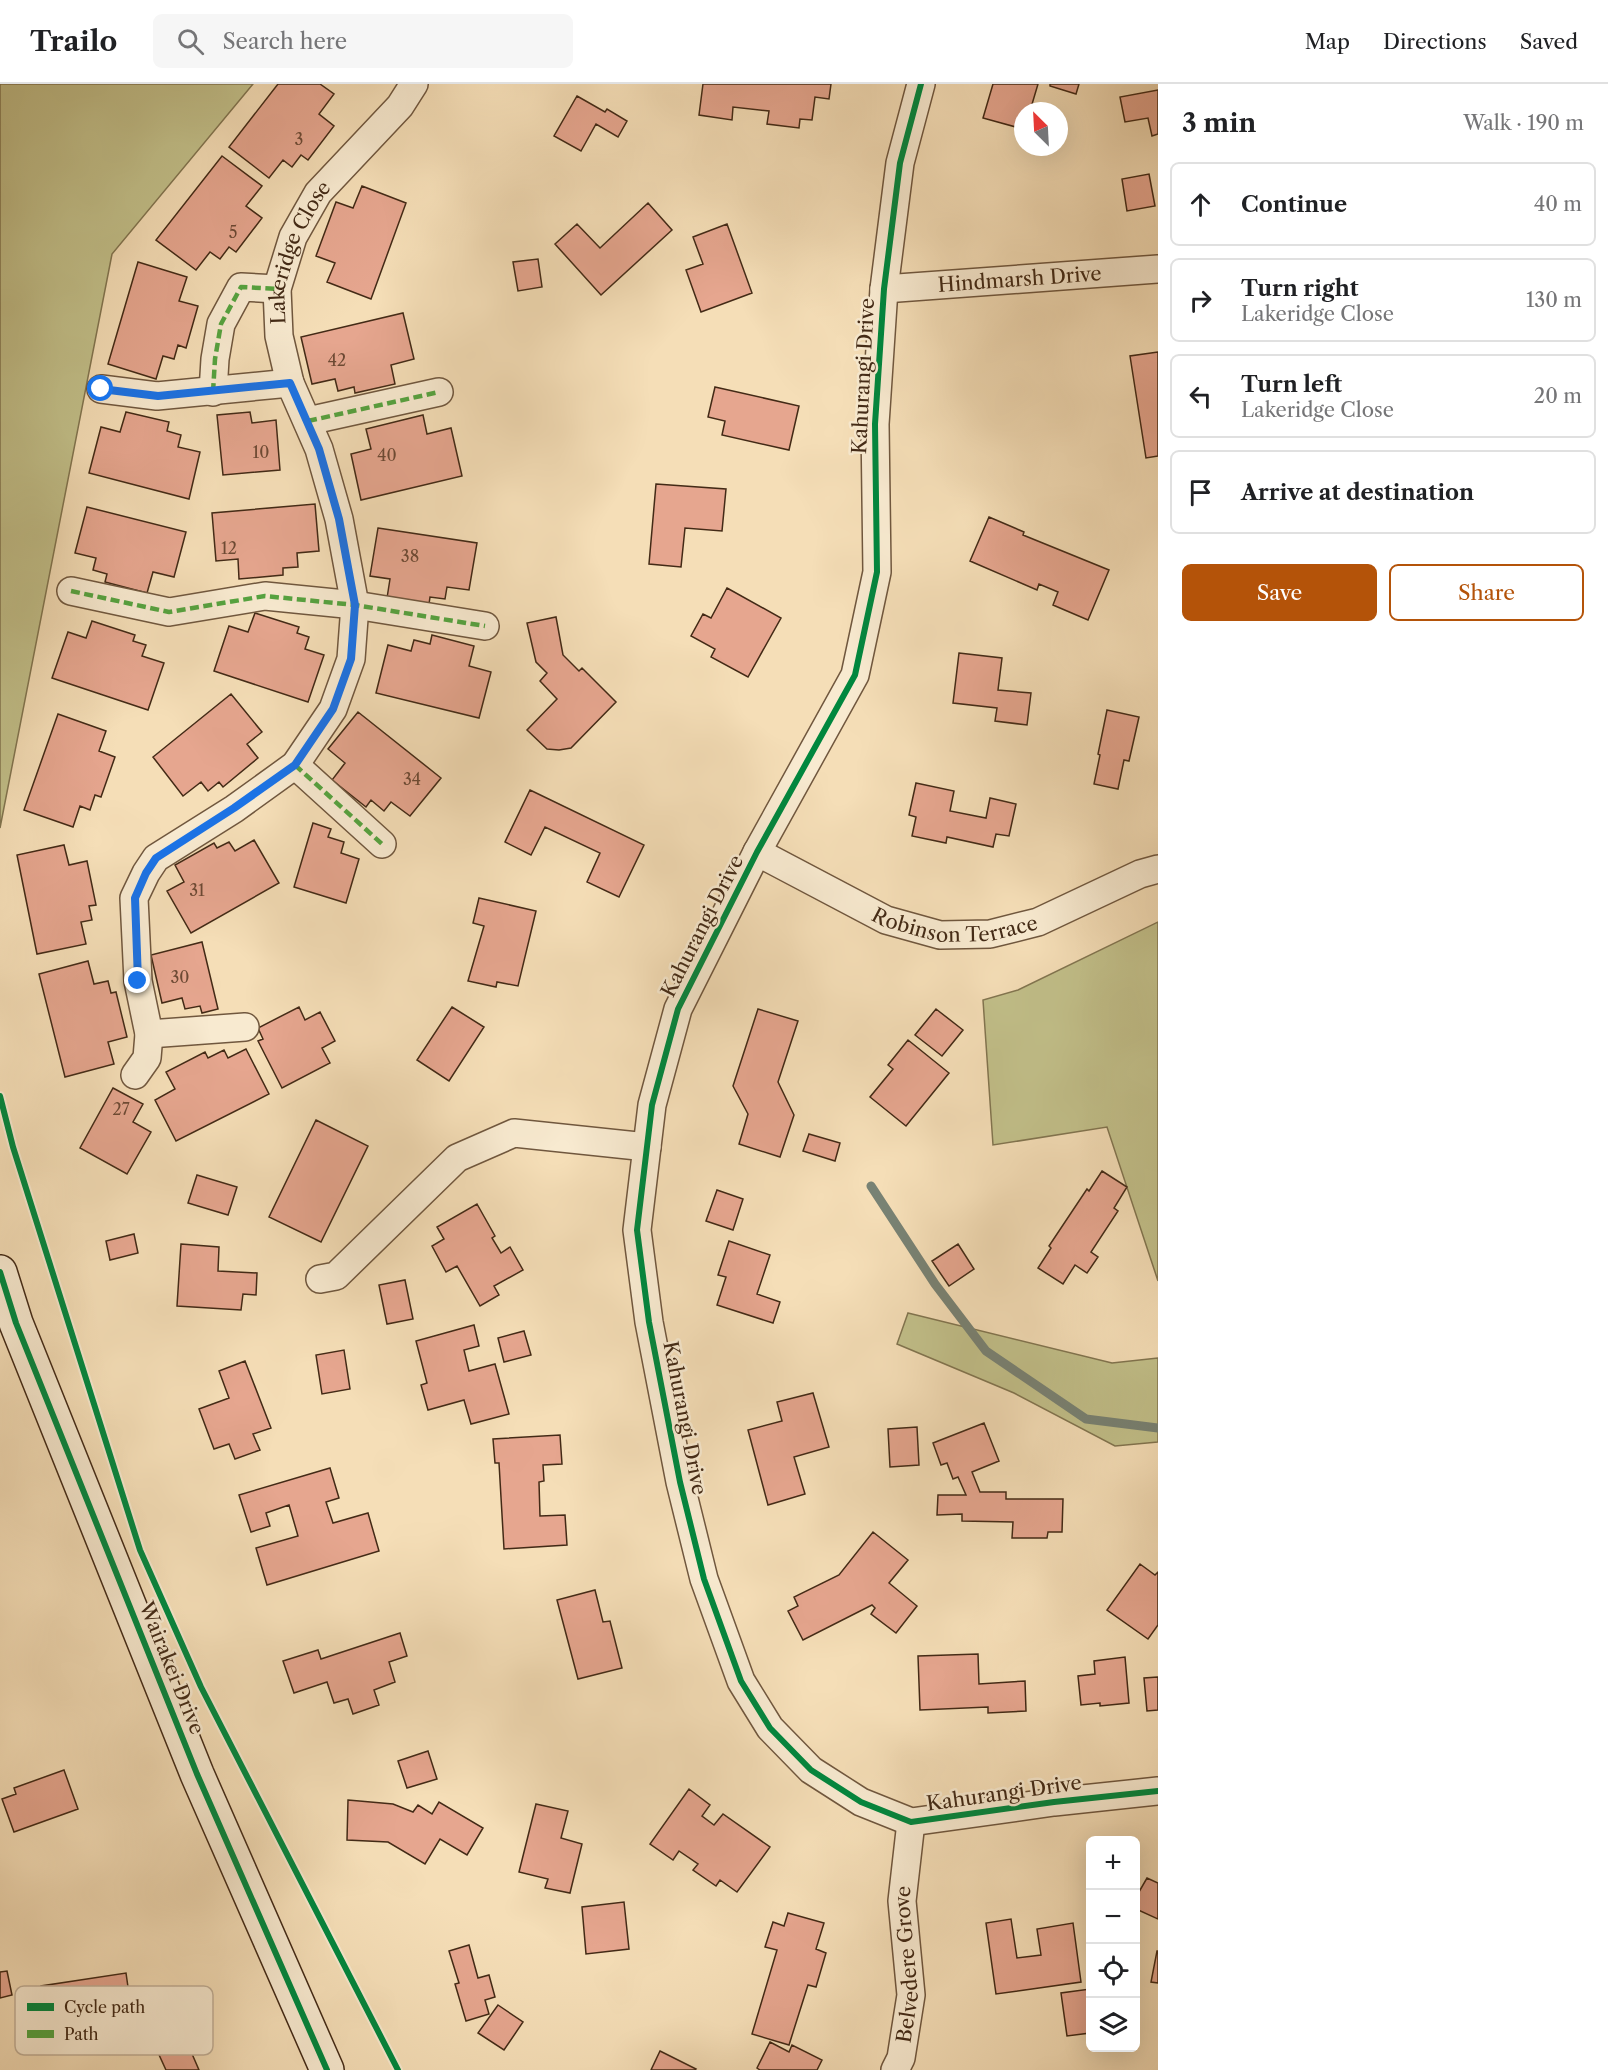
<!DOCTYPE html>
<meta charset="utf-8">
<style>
:root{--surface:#fff;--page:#f6f6f6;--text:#202124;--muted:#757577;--line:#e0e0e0;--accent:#b45309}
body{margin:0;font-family:"Libre Caslon Text",serif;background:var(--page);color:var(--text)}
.controls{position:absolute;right:18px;bottom:18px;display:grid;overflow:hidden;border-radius:9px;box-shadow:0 6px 24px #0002}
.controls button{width:54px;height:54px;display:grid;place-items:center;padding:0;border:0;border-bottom:2px solid var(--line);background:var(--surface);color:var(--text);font:30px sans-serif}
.compass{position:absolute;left:1014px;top:18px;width:54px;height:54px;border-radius:50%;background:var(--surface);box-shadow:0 6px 24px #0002;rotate:336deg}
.stop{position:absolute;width:18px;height:18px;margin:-14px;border:4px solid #1a73e8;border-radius:50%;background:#fff}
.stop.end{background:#1a73e8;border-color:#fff;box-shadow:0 2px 6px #0008}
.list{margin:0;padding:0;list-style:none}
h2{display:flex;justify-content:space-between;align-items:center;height:78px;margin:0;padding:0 24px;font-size:26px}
h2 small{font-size:20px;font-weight:400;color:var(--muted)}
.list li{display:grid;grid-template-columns:39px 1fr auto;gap:18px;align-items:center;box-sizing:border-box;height:84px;margin:0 12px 12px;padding:0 12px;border:2px solid var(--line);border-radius:9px}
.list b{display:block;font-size:22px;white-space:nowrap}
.list p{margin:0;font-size:20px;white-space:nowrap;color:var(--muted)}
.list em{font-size:20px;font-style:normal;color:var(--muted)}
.actions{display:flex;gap:12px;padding:18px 24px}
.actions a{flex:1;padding:14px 0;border:2px solid var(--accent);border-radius:9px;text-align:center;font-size:21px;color:var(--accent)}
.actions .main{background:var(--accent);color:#fff}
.icon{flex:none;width:33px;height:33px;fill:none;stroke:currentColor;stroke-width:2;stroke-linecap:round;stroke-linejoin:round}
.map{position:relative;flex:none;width:1158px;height:1986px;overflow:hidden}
header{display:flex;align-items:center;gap:36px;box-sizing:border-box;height:84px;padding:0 30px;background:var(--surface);border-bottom:2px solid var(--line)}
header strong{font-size:28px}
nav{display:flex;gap:33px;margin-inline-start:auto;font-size:21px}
.search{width:420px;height:54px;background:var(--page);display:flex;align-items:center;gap:15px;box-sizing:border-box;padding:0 21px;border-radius:9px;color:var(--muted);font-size:22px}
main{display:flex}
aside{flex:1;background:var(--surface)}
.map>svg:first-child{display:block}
.green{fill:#c2c08a;stroke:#827550;stroke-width:1.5}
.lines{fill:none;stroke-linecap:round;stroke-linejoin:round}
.stream{stroke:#788274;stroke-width:9}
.building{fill:#e6a68f;stroke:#432a16;stroke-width:1.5}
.minor-casing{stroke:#70573e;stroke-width:30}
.secondary-casing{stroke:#432a16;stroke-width:36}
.minor{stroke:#f8ead0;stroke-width:27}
.secondary{stroke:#f8ead0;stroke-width:33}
.quiet{stroke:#55a440;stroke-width:4.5;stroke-dasharray:9 4.5;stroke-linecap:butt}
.cycleway-casing{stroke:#f8ead0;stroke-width:10}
.cycleway{stroke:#00873e;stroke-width:6}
.route{stroke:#1a73e8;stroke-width:8}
.labels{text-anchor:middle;stroke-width:5;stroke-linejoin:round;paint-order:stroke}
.number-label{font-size:16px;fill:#6c4934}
.street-label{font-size:20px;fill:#432a16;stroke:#f8ead0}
.key{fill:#f8ead0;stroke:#c2b098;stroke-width:1.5}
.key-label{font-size:16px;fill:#432a16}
</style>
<header>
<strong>Trailo</strong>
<div class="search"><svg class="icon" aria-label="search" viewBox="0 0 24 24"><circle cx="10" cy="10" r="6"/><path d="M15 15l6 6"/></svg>Search here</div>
<nav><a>Map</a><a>Directions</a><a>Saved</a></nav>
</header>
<main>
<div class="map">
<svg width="1158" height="1986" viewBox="0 0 1158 1986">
<rect width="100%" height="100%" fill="#f5deb7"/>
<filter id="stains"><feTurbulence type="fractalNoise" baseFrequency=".00333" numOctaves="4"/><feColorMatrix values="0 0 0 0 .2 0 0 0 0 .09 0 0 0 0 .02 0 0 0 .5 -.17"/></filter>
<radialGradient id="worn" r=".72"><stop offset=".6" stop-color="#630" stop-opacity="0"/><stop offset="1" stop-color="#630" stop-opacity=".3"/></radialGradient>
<!-- green -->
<path class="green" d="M0 0H253L112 170 0 744Z
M1158 838V1197L1107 1043 993 1061 983 916 1018 906Z
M908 1229 1112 1279 1158 1274V1358L1115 1362 1014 1309 897 1260Z"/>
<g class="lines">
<!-- stream -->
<path class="stream" d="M871 1102 935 1200 986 1267 1086 1335 1158 1344"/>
</g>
<!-- building -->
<path class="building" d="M278 0H320L334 10 319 30 334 42 308 76 301 71 292 83 283 76 269 94 229 63Z
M703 0H831L829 15 815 13 812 36 800 35 799 44 767 40 769 27 733 23 732 36 699 31Z
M993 0H1038L1030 27H1023V45L983 34Z
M1050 0H1079L1076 10 1050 2Z
M1158 6V50L1152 52 1148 34 1125 38 1120 13Z
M577 12 605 28 607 25 627 37 618 53 596 40 581 67 554 52Z
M222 72 262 102 246 122 262 134 236 168 229 163 220 175 210 168 196 186 156 156Z
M1149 90 1155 122 1127 127 1122 95Z
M362 102 406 119 371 215 327 198 335 179 316 172 336 118 353 124Z
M648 119 672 146 601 211 555 160 577 140 600 164Z
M727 140 752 209 701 228 686 186 703 180 693 153Z
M538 175 542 203 518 207 513 178Z
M138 178 187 193 179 217 198 222 186 264 178 261 174 275 163 272 156 295 108 280Z
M403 229 414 275 391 281 395 300 355 309 354 303 338 307 335 295 312 300 301 253Z
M1158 268V372L1146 374 1130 272Z
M715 303 799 322 789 366 722 351 725 337 708 333Z
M126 328 169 338 167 347 181 351 178 363 200 368 189 415 89 389 101 343 120 348Z
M250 328 252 339 276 336 280 386 223 391 217 331Z
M423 331 427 350 451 344 462 392 361 416 351 370 371 365 366 345Z
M656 400 726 405 722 447 685 444 681 483 649 480Z
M315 420 319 467 297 469 298 483 283 484V491L239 495 238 475 216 477 212 429Z
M87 423 186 448 174 493 153 488 147 509 105 498 107 490 93 486 96 474 75 469Z
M989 433 1024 448 1023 451 1109 486 1088 536 1053 521 1058 508 1039 500 1037 506 970 477Z
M378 444 477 459 469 506 447 503 445 515 430 513 429 520 387 514 390 495 370 492Z
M727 504 781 534 748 593 711 573 715 565 691 552 703 530 711 534Z
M255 529 299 543 297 549 309 553 305 565 324 571 308 618 214 587 229 542 248 548Z
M556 533 563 571 579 587 582 584 616 618 571 664 559 666 547 665 527 646 557 615 540 597 547 589 536 578 527 539Z
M92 537 135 551 133 557 146 561 142 572 164 579 148 626 52 594 68 548 86 554Z
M432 551 474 562 469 582 491 588 479 634 376 609 388 561 411 567 414 556 430 560Z
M959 569 1002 574 998 606 1031 609 1027 641 995 637 997 624 953 619Z
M231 610 262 648 247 660 258 674 223 703 219 698 208 707 201 698 183 712 153 673Z
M1107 626 1139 633 1129 677 1124 676 1118 705 1094 700 1100 671 1098 670Z
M358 628 441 694 410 732 391 718 384 727 371 716 366 723 332 696 345 679 328 665Z
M58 630 106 647 99 667 115 673 101 713 95 711 90 726 80 722 73 743 24 726Z
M916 699 954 707 950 727 986 734 990 714 1016 720 1009 752 996 750 993 763 947 753 946 759 912 752 916 733 909 731Z
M530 706 644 761 619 813 587 798 600 769 545 743 531 771 505 758Z
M313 739 331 745 328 753 344 758 341 769 359 775 346 819 294 803Z
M254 756 279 799 191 849 167 807 184 798 175 781 214 759 217 764 229 758 235 767Z
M64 761 69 781 87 777 96 821 89 822 92 836 81 838 86 860 37 870 17 771Z
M479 814 536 827 518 902 497 898 496 903 468 897 484 842 473 839Z
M202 858 218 925 202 929 200 922 185 925 182 914 162 919 151 871Z
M88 877 94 900 108 897 111 909 116 908 127 953 108 958 114 980 65 993 39 890Z
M299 923 305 936 320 928 335 957 322 964 330 979 282 1004 258 957 263 955 258 944Z
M452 923 484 943 449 997 417 976Z
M758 925 798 937 778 998 794 1031 780 1073 739 1060 748 1030 733 1002Z
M936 925 963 946 942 972 915 951Z
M908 956 949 989 906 1042 870 1013 893 985 888 981Z
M246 965 269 1010 176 1057 155 1016 175 1005 166 988 205 968 208 974 224 966 228 974Z
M113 1004 143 1020 133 1038 151 1048 127 1090 80 1064Z
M316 1036 368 1062 321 1158 269 1133Z
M809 1050 840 1059 835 1077 803 1067Z
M1102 1087 1127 1103 1114 1124 1118 1127 1091 1168 1098 1173 1087 1189 1075 1181 1063 1200 1038 1184 1051 1164 1049 1162 1087 1105 1089 1107Z
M197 1091 237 1103 228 1131 188 1119Z
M717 1106 743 1115 733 1146 706 1137Z
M477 1120 495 1152 492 1154 501 1169 510 1163 523 1186 494 1202 499 1211 480 1222 457 1182 446 1188 432 1162 444 1155 437 1143Z
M134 1150 138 1169 110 1176 106 1157Z
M729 1157 770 1171 757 1210 780 1218 773 1239 717 1221 726 1193 718 1191Z
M181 1160 219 1163 218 1187 257 1189 256 1211 243 1210 241 1226 177 1222Z
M958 1160 974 1185 949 1202 932 1177Z
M405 1196 413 1235 387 1240 379 1201Z
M474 1241 479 1262 464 1266 469 1287 495 1280 509 1330 471 1340 464 1316 428 1326 421 1301 427 1299 416 1257Z
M524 1247 531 1271 504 1278 498 1254Z
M344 1266 350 1305 322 1310 316 1271Z
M245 1277 271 1344 253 1350 260 1366 235 1375 229 1360 214 1365 199 1325 229 1314 219 1287Z
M813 1309 829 1363 794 1373 805 1410 768 1421 748 1346 782 1337 777 1318Z
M984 1339 999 1377 972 1388 980 1408H1006V1415H1063L1062 1448H1048L1047 1454H1012L1013 1438 962 1437V1430L937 1431 938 1411H966L958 1393 953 1395 947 1379 941 1381 933 1359Z
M917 1343 919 1381 890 1383 888 1345Z
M560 1351 562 1380 543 1381 544 1397 539 1398 540 1432 565 1431 567 1461 504 1465 499 1379H495L493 1355Z
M330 1384 339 1414 326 1418 333 1439 368 1429 379 1467 267 1501 256 1464 298 1452 289 1421 266 1429 270 1442 251 1448 239 1411Z
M873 1448 908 1476 889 1499 917 1522 896 1549 871 1530 875 1524 872 1521 803 1556 788 1527 798 1522 794 1513 839 1491Z
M1140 1480 1155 1491 1158 1488V1541L1148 1555 1107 1526Z
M595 1506 603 1538 610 1537 622 1584 578 1595 557 1516Z
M400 1549 407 1572 389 1578 395 1598 374 1606 379 1621 353 1630 348 1615 334 1619 327 1598 294 1609 283 1577 318 1566 321 1575Z
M978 1570 979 1600 1025 1597 1026 1627 988 1629V1623L920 1626 918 1572Z
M1125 1573 1129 1619 1100 1622V1619L1081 1621 1078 1592 1095 1590 1094 1577Z
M1158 1593V1626L1147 1627 1144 1594Z
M428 1667 437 1695 407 1704 398 1677Z
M64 1686 78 1725 14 1748 2 1715 16 1710 14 1704Z
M689 1705 710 1721 702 1732 714 1741 723 1730 770 1763 737 1808 720 1796 716 1802 693 1786 698 1780 679 1767 673 1776 650 1760Z
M348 1716 393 1720 413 1728 418 1721 432 1730 439 1718 483 1744 467 1771 440 1755 425 1780 388 1758 347 1756Z
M536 1720 568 1727 561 1754 582 1760 570 1809 545 1804 548 1795 519 1788Z
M1147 1794 1158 1799V1835L1136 1825V1813Z
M624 1818 629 1865 586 1870 582 1823Z
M788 1829 824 1839 816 1865 826 1869 816 1903 808 1901 789 1961 752 1950 777 1866 765 1863 773 1838 784 1842Z
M1011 1835 1017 1874 1041 1871 1037 1845 1073 1839 1081 1898 996 1910 986 1839Z
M469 1861 478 1894 489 1891 495 1913 485 1916 489 1930 466 1937 455 1900 459 1899 449 1867Z
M1157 1867H1158V1899L1151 1898Z
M7 1887 12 1911 0 1914V1888Z
M126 1889 131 1924 46 1937 41 1902Z
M1090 1905V1949L1067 1952 1061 1909Z
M498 1921 523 1938 504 1966 478 1949Z
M183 1949 199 1986H166L155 1962Z
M770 1958 789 1968 792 1961 822 1976 817 1986H760L757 1984Z
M660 1967 696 1985 695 1986H651Z"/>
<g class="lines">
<defs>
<g id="minor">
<path d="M921 0 900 79 884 205 875 340 877 488 855 591 757 768 678 925 652 1021 637 1146 649 1238 680 1398 704 1495 741 1597 770 1644 811 1686 861 1718 911 1738 1054 1718 1158 1707"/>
<path id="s1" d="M884 205 1158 185"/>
<path d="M101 305 157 312 290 299"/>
<path d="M213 308 215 275 221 240 241 203 277 205"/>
<path d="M308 337 439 308"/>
<path d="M71 507 169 528 265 512 355 521 485 542"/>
<path d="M295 681 382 760"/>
<path id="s2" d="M757 768 886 836 940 851 990 850 1038 838 1140 790 1158 785"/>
<path d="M149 950 245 943"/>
<path id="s3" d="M135 991 147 974 149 950 138 897 134 814 146 789 156 774 234 725 295 681 333 625 351 575 355 521 339 435 319 365 290 299 279 252 277 205 293 153 318 109 400 22 414 0"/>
<path d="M320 1195 336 1192 457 1074 514 1049 647 1063"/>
<path id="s4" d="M895 1986 901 1974 911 1911 902 1817 911 1738"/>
</g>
<path id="secondary" d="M0 1188 16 1239 197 1690 327 1986"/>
</defs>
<!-- minor casing -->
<use href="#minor" class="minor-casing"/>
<!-- secondary casing -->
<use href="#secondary" class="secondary-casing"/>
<!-- minor -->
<use href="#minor" class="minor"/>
<!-- secondary -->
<use href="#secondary" class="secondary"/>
<!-- quiet -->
<path class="quiet" d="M101 305 157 312 290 299
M213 308 215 275 221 240 241 203 277 205
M308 337 439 308
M71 507 169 528 265 512 355 521 485 542
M295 681 382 760"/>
<defs>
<path id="cycleway" d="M921 0 900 79 884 205 875 340 877 488 855 591 757 768 678 925 652 1021 637 1146 649 1238 680 1398 704 1495 741 1597 770 1644 811 1686 861 1718 911 1738 1054 1718 1158 1707
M0 1012 13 1063 140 1466 201 1603 398 1986
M0 1188 16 1239 197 1690 327 1986"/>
</defs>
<!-- cycleway casing -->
<use href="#cycleway" class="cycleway-casing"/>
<!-- cycleway -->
<use href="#cycleway" class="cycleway"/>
</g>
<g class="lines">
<!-- route -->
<path class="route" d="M101 305 158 312 290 299 319 365 339 435 355 521 351 575 333 625 295 681 234 724 156 774 146 789 135 814 138 897"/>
</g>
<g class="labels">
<!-- number labels -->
<g class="number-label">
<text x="299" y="61">3</text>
<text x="233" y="154">5</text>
<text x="337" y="282">42</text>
<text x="261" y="374">10</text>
<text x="387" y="377">40</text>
<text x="229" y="470">12</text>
<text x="410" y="478">38</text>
<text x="412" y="701">34</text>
<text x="197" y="812">31</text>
<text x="180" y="899">30</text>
<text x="121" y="1031">27</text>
</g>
<!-- street labels -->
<g class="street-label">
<text dy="7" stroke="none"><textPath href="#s3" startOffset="939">Lakeridge Close</textPath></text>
<text dy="7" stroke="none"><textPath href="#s1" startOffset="136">Hindmarsh Drive</textPath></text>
<text transform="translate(863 292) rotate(-87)" y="7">Kahurangi Drive</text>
<text dy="7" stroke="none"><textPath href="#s2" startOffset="216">Robinson Terrace</textPath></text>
<text transform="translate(702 842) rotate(-63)" y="7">Kahurangi Drive</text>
<text transform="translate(685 1334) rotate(79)" y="7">Kahurangi Drive</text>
<text transform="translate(172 1584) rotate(68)" y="7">Wairakei Drive</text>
<text transform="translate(1004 1709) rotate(-8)" y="7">Kahurangi Drive</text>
<text dy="7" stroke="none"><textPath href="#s4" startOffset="108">Belvedere Grove</textPath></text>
</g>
</g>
<!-- legend -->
<rect x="15" y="1902" width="198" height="69" rx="9" class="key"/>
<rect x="27" y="1919" width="27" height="8" fill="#00873e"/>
<rect x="27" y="1946" width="27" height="8" fill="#55a440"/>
<g class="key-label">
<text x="64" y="1929">Cycle path</text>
<text x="64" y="1956">Path</text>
</g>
<rect width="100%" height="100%" filter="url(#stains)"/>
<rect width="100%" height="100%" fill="url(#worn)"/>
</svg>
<div class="controls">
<button>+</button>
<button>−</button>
<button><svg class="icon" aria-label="locate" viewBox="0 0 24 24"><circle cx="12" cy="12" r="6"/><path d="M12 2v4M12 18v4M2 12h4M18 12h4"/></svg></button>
<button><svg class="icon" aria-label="layers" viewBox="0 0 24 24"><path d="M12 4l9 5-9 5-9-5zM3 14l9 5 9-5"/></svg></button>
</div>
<svg class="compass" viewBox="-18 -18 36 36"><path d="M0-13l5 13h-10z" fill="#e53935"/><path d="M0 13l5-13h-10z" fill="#757577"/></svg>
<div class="stop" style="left:101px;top:305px"></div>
<div class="stop end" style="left:138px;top:897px"></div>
</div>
<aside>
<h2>3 min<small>Walk · 190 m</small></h2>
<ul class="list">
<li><svg class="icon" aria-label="ahead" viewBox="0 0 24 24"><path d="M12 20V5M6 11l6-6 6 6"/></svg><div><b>Continue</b></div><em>40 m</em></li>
<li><svg class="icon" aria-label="right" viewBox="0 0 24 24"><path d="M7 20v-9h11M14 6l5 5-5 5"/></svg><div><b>Turn right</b><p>Lakeridge Close</p></div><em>130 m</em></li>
<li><svg class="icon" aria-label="left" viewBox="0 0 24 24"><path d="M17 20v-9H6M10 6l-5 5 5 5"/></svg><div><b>Turn left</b><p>Lakeridge Close</p></div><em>20 m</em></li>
<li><svg class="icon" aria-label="arrive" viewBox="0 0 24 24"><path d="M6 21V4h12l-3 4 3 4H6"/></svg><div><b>Arrive at destination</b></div></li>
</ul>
<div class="actions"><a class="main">Save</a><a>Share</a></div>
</aside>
</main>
